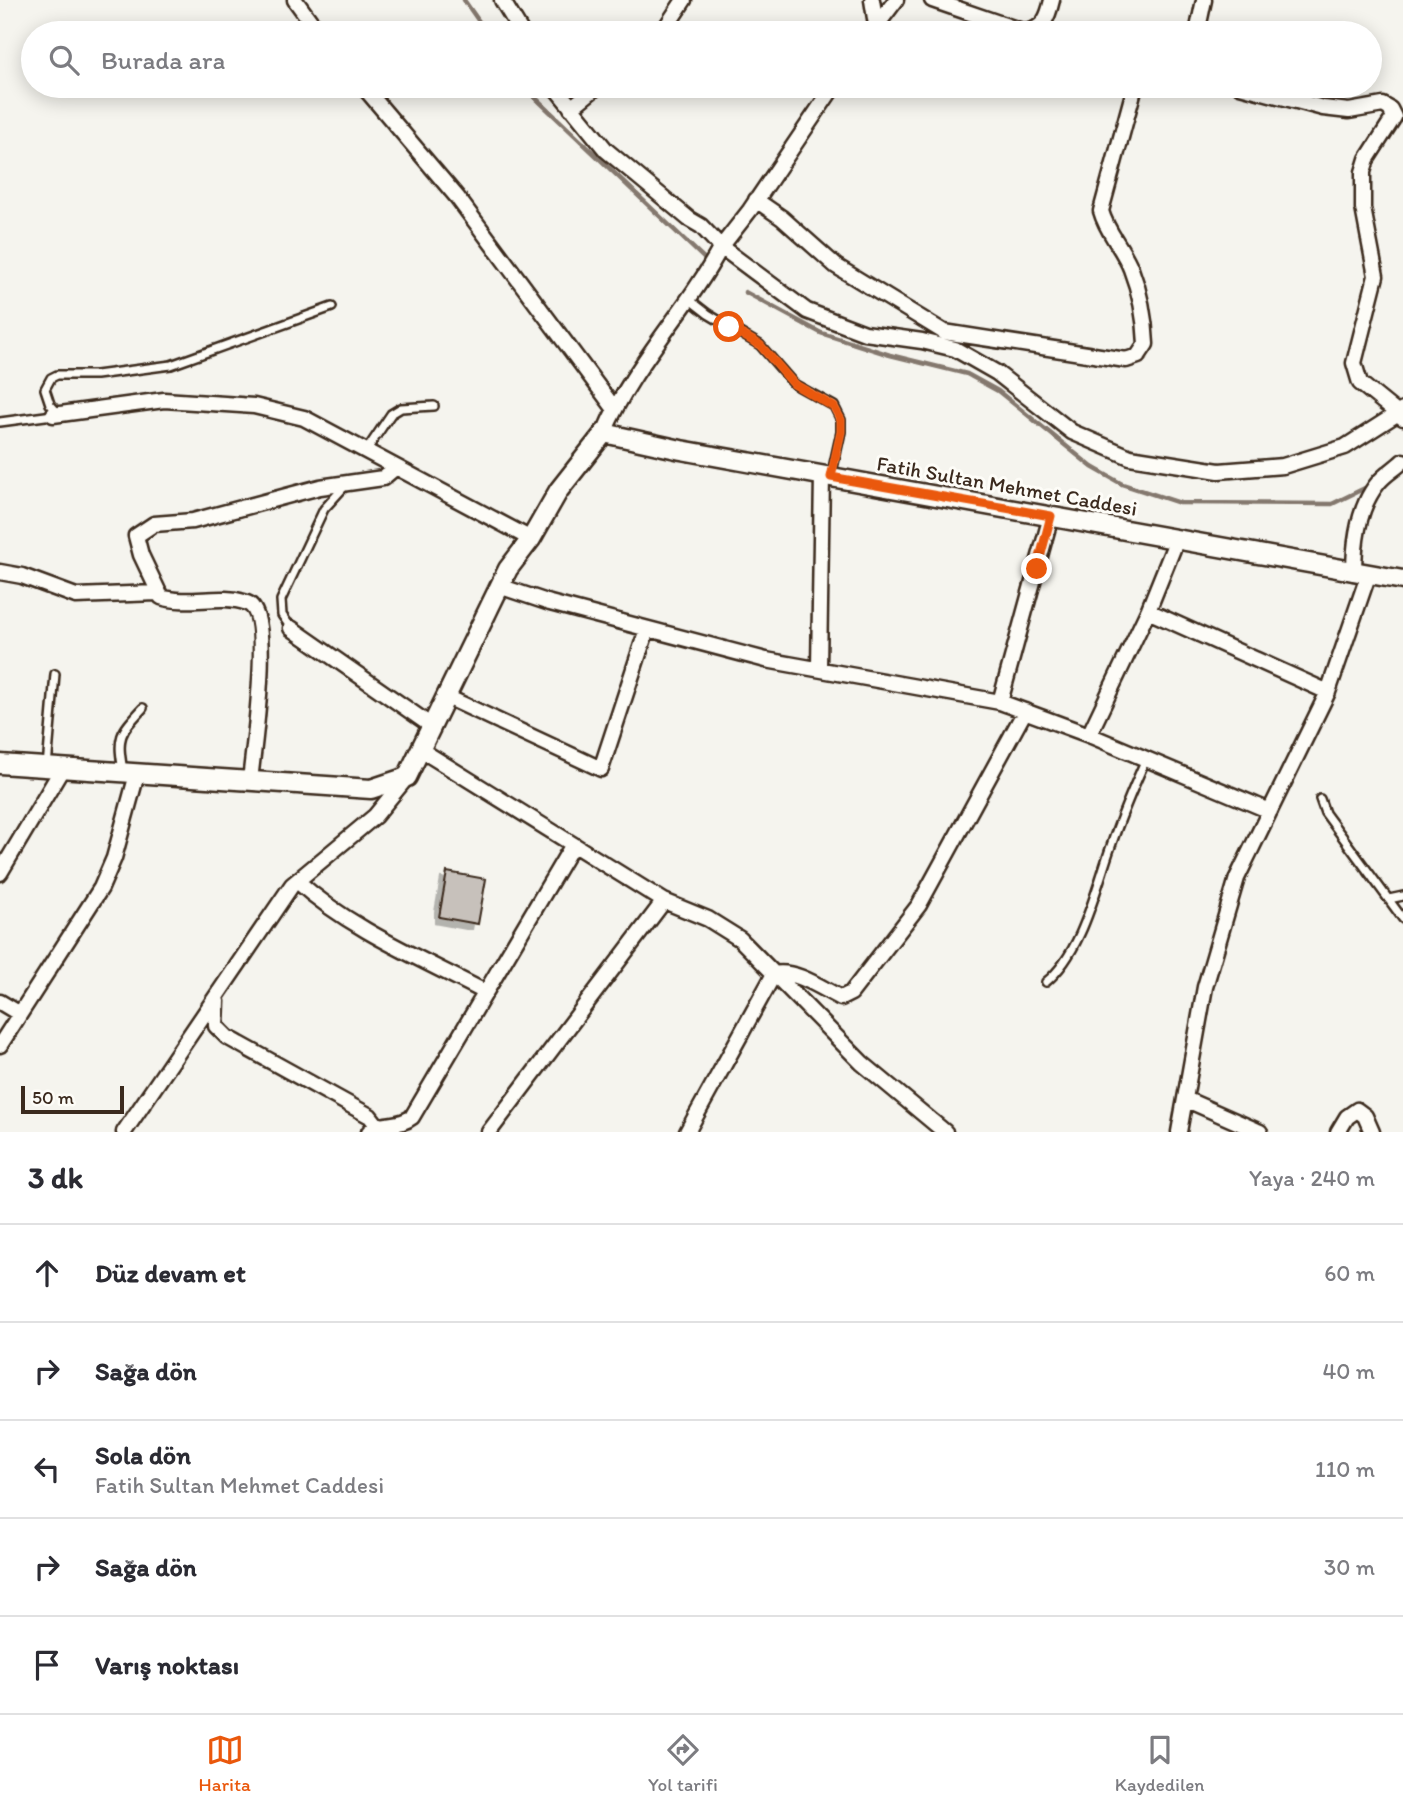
<!DOCTYPE html>
<html lang="tr">
<meta charset="utf-8">
<style>
:root{--surface:#fff;--page:#f2f2f3;--text:#2b2b33;--muted:#7c7c81;--line:#e1e1e2;--accent:#ea580c}
body{margin:0;font-family:Itim,sans-serif;background:var(--page);color:var(--text)}
.scale{position:absolute;left:21px;bottom:18px;width:103px;box-sizing:border-box;padding-left:7px;border:4px solid #3b2a1e;border-top:0;font-size:19px;line-height:24px;white-space:nowrap;color:#3b2a1e;-webkit-text-stroke:5px #fdfcf7;paint-order:stroke}
.stop{position:absolute;width:21px;height:21px;margin:-16px;border:5px solid #ea580c;border-radius:50%;background:#fff}
.stop.end{background:#ea580c;border-color:#fff;box-shadow:0 2px 7px #0008}
.list{margin:0;padding:0;list-style:none}
h2{display:flex;justify-content:space-between;align-items:center;height:91px;margin:0;padding:0 28px;font-size:30px}
h2 small{font-size:23px;font-weight:400;color:var(--muted)}
.list li{display:grid;grid-template-columns:46px 1fr auto;gap:21px;align-items:center;box-sizing:border-box;height:98px;padding:0 28px;border-top:2px solid var(--line)}
.list b{display:block;font-size:26px;white-space:nowrap}
.list p{margin:0;font-size:23px;white-space:nowrap;color:var(--muted)}
.list em{font-size:23px;font-style:normal;color:var(--muted)}
.icon{flex:none;width:38px;height:38px;fill:none;stroke:currentColor;stroke-width:2;stroke-linecap:round;stroke-linejoin:round}
.map{position:relative;flex:none;width:1403px;height:1132px;overflow:hidden}
.search{position:absolute;background:var(--surface);box-shadow:0 4px 18px #0003;left:21px;right:21px;top:21px;height:77px;display:flex;align-items:center;gap:18px;box-sizing:border-box;padding:0 24px;border-radius:38px;color:var(--muted);font-size:26px}
.sheet{height:581px;background:var(--surface)}
nav{display:flex;justify-content:space-around;align-items:center;box-sizing:border-box;height:98px;border-top:2px solid var(--line);background:var(--surface);font-size:19px;color:var(--muted)}
nav a{display:grid;justify-items:center;gap:4px}
nav .on{color:var(--accent)}
.map>svg:first-child{display:block}
.lines{fill:none;stroke-linecap:round;stroke-linejoin:round}
.stream{stroke:#84786e;stroke-width:4.5}
.building{fill:#c7c1bb;stroke:#3b2a1e;stroke-width:2;filter:url(#shadow)}
.service-casing{stroke:#3b2a1e;stroke-width:12}
.minor-casing{stroke:#3b2a1e;stroke-width:19}
.tertiary-casing{stroke:#3b2a1e;stroke-width:23}
.service{stroke:#fdfcf7;stroke-width:7}
.minor{stroke:#fdfcf7;stroke-width:14}
.tertiary{stroke:#fdfcf7;stroke-width:18}
.route{stroke:#ea580c;stroke-width:9}
.labels{text-anchor:middle;stroke-width:6;stroke-linejoin:round;paint-order:stroke}
.street-label{font-size:21px;fill:#3b2a1e;stroke:#fdfcf7}
</style>
<div class="map">
<svg width="1403" height="1132" viewBox="0 0 1403 1132">
<defs>
<filter id="shadow"><feDropShadow dx="-6" dy="6" stdDeviation="0" flood-color="#0004"/></filter>
</defs>
<rect width="100%" height="100%" fill="#f5f4ee"/>
<filter id="ink" filterUnits="userSpaceOnUse"><feTurbulence type="fractalNoise" baseFrequency=".0143" numOctaves="2"/><feDisplacementMap in="SourceGraphic" scale="14" xChannelSelector="R" yChannelSelector="G"/><feConvolveMatrix kernelMatrix="1 2 1 2 8 2 1 2 1" color-interpolation-filters="sRGB"/></filter>
<g filter="url(#ink)">
<g class="lines">
<!-- stream -->
<path class="stream" d="M464 0 487 33
M523 86 710 264
M745 292 821 333 890 355 967 374 998 391 1092 467 1122 484 1180 503 1332 504 1371 485"/>
</g>
<!-- building -->
<path class="building" d="M447 872 486 879 478 924 439 917Z"/>
<g class="lines">
<defs>
<path id="service" d="M690 300 708 314 760 345 794 384 834 406 841 420V432L831 477
M59 414 50 404 45 389 51 378 57 375H96L171 365 332 307
M0 422 53 415
M366 451 391 414 401 408 434 406
M291 628 282 615 281 600 324 509 345 486
M47 767 55 674
M123 771C117 736 119 734 143 708
M1320 799 1325 813 1403 919
M1389 899 1403 896
M1046 982C1082 953 1096 888 1111 846 1121 816 1133 788 1146 759"/>
<path id="minor" d="M295 0 319 33
M502 0 522 33
M872 0 876 25
M932 0 1025 32C1044 29 1048 17 1052 0
M662 33 684 0
M871 33 896 0
M1197 33 1204 0
M363 86 457 197 614 408
M554 86 606 150 689 219 701 226 721 247C687 311 631 367 604 433
M834 86 750 210 721 247 807 311 865 333 922 341 955 349 997 373 1072 432 1130 457 1219 471 1283 466 1345 447 1403 410
M1240 86 1323 108 1349 111 1383 105 1390 109 1394 117 1367 159 1363 172V208L1376 276 1354 363 1360 383 1403 418
M571 108 598 86
M756 200 782 218 836 266 944 332 1126 360 1138 356 1146 344C1145 319 1140 292 1131 269 1123 248 1107 233 1101 211L1135 86
M53 415 164 400 254 406 304 418 531 539
M0 572 22 576 76 596 157 593
M1354 573C1354 542 1358 507 1378 483 1385 474 1395 469 1403 461
M499 586 550 603 766 660 1000 702 1089 735 1270 811
M1148 611 1328 692
M291 628 433 727
M819 668 822 475
M447 697 601 769 647 629
M1000 702 1051 516
M1089 735 1148 611 1177 539
M421 750 664 901 708 919 740 939 862 1063 945 1132
M250 782C252 754 275 613 247 603 220 593 189 606 161 597L141 555 136 536 154 524 193 521 320 487 383 478 396 467
M0 873 62 769
M297 881C350 929 422 959 485 992
M217 1001 216 1026 227 1037 370 1116 377 1125
M0 1002 20 1014
M0 1045 101 888 114 858 137 774
M1185 1099 1260 1132
M124 1132 292 885 375 816 407 777
M369 1132C381 1121 398 1128 412 1117L572 846
M489 1132 664 901
M687 1132 774 974C795 969 823 989 841 998L851 993 919 905 1025 711
M1179 1132 1205 987 1237 878 1328 692 1368 576
M1338 1132 1347 1117 1357 1110 1365 1116 1372 1132"/>
<path id="tertiary" d="M0 764 371 789 407 777 508 569 531 539 559 490 604 433 681 450 1403 580"/>
</defs>
<!-- service casing -->
<use href="#service" class="service-casing"/>
<!-- minor casing -->
<use href="#minor" class="minor-casing"/>
<!-- tertiary casing -->
<use href="#tertiary" class="tertiary-casing"/>
<!-- service -->
<use href="#service" class="service"/>
<!-- minor -->
<use href="#minor" class="minor"/>
<!-- tertiary -->
<use href="#tertiary" class="tertiary"/>
</g>
</g>
<g class="lines" filter="url(#ink)">
<!-- route -->
<path class="route" d="M729 327 760 345 794 384 834 407 841 420V432L831 477 1051 516 1037 569"/>
</g>
<g class="labels">
<!-- street labels -->
<g class="street-label">
<text transform="translate(1007 486) rotate(10)" y="7">Fatih Sultan Mehmet Caddesi</text>
</g>
</g>
</svg>
<div class="scale">50 m</div>
<div class="stop" style="left:729px;top:327px"></div>
<div class="stop end" style="left:1037px;top:569px"></div>
<div class="search"><svg class="icon" aria-label="search" viewBox="0 0 24 24"><circle cx="10" cy="10" r="6"/><path d="M15 15l6 6"/></svg>Burada ara</div>
</div>
<section class="sheet">
<h2>3 dk<small>Yaya · 240 m</small></h2>
<ul class="list">
<li><svg class="icon" aria-label="ahead" viewBox="0 0 24 24"><path d="M12 20V5M6 11l6-6 6 6"/></svg><div><b>Düz devam et</b></div><em>60 m</em></li>
<li><svg class="icon" aria-label="right" viewBox="0 0 24 24"><path d="M7 20v-9h11M14 6l5 5-5 5"/></svg><div><b>Sağa dön</b></div><em>40 m</em></li>
<li><svg class="icon" aria-label="left" viewBox="0 0 24 24"><path d="M17 20v-9H6M10 6l-5 5 5 5"/></svg><div><b>Sola dön</b><p>Fatih Sultan Mehmet Caddesi</p></div><em>110 m</em></li>
<li><svg class="icon" aria-label="right" viewBox="0 0 24 24"><path d="M7 20v-9h11M14 6l5 5-5 5"/></svg><div><b>Sağa dön</b></div><em>30 m</em></li>
<li><svg class="icon" aria-label="arrive" viewBox="0 0 24 24"><path d="M6 21V4h12l-3 4 3 4H6"/></svg><div><b>Varış noktası</b></div></li>
</ul>
</section>
<nav>
<a class="on"><svg class="icon" aria-label="map" viewBox="0 0 24 24"><path d="M3 6l6-2 6 2 6-2v14l-6 2-6-2-6 2zM9 4v14M15 6v14"/></svg>Harita</a>
<a><svg class="icon" aria-label="directions" viewBox="0 0 24 24"><path d="M12 3l9 9-9 9-9-9zM9 14v-3h6M13 9l2 2-2 2"/></svg>Yol tarifi</a>
<a><svg class="icon" aria-label="saved" viewBox="0 0 24 24"><path d="M7 4h10v16l-5-4-5 4z"/></svg>Kaydedilen</a>
</nav>
